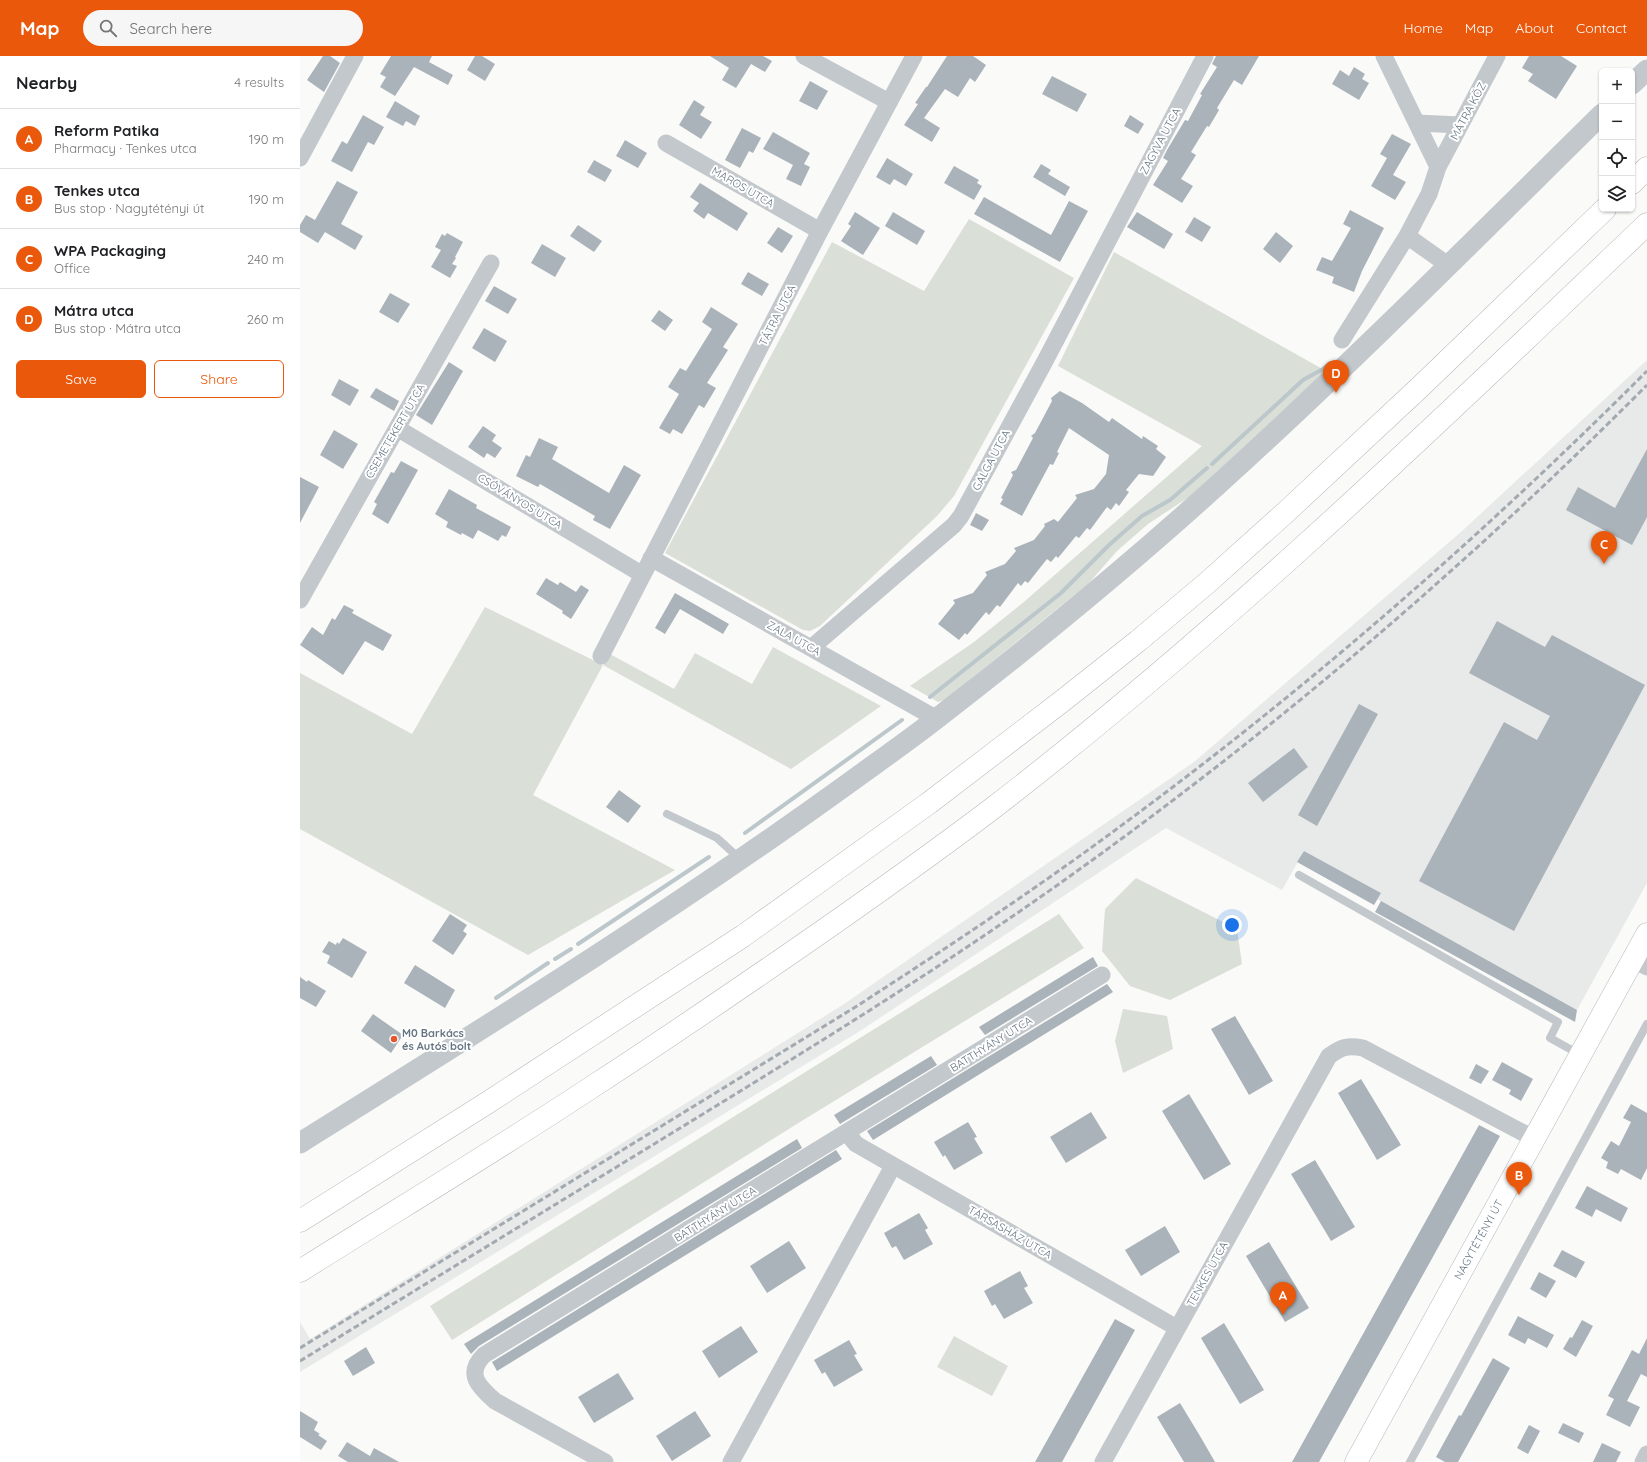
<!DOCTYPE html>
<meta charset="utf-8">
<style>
:root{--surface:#fff;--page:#f6f6f6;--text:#202124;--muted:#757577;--line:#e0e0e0;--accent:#ea580c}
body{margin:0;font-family:Quicksand,sans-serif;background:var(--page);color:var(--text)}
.controls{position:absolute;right:12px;top:12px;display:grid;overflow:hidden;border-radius:6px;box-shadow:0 1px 3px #0004}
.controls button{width:36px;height:36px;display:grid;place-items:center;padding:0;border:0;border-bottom:1px solid var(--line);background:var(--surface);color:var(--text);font:20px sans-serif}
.you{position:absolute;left:932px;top:869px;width:14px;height:14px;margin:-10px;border:3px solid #fff;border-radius:50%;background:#1a73e8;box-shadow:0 0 0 6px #1a73e833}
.badge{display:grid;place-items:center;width:26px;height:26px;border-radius:50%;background:var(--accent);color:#fff;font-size:13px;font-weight:700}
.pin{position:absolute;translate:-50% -33px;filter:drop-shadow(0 1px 2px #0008)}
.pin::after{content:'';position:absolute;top:21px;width:14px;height:12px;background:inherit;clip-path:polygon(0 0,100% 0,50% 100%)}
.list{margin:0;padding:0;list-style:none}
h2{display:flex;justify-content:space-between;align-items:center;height:52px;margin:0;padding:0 16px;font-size:17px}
h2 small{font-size:13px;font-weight:400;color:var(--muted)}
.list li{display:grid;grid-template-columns:26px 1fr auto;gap:12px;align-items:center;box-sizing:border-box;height:60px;padding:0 16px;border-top:1px solid var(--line)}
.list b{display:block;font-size:15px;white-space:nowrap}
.list p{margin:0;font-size:13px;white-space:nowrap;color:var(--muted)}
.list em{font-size:13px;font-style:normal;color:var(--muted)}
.actions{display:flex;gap:8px;padding:12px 16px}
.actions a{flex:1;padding:9px 0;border:1px solid var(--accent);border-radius:6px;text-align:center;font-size:14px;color:var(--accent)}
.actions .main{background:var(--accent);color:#fff}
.icon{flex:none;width:22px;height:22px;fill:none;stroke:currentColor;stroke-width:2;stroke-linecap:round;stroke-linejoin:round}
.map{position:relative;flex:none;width:1347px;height:1406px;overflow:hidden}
header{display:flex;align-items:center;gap:24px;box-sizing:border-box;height:56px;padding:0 20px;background:var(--accent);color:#fff}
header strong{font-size:19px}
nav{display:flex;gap:22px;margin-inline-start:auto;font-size:14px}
.search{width:280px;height:36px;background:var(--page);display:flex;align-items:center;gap:10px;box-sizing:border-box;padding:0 14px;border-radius:22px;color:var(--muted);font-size:15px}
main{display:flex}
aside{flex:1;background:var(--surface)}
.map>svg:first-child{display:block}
.built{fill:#e8e9e9}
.green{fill:#dadfd7}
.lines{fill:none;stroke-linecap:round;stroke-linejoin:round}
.stream{stroke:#bbc7cb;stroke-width:4}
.building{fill:#aab3b9}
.secondary-casing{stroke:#b3babf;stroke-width:23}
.trunk-casing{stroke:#b4b9bd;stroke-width:23}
.service{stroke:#c3c8cc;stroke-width:8}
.minor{stroke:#c3c8cc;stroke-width:17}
.tertiary{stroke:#c3c8cc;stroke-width:21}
.secondary{stroke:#fff;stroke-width:22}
.trunk{stroke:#fff;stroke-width:22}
.rail{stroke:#a2aab0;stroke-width:3;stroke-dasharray:6 3;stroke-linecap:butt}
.poi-dot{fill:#e4572e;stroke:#fff;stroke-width:1.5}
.labels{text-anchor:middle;stroke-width:4;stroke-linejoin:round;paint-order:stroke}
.street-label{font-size:11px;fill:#657683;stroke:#fff}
.poi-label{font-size:11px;font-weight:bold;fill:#657683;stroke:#fff;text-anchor:start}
</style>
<header>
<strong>Map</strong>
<div class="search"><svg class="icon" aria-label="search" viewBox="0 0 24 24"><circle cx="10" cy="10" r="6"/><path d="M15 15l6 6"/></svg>Search here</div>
<nav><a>Home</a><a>Map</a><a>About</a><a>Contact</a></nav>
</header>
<main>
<aside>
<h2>Nearby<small>4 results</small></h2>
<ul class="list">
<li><span class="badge">A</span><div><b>Reform Patika</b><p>Pharmacy · Tenkes utca</p></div><em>190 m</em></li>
<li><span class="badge">B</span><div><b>Tenkes utca</b><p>Bus stop · Nagytétényi út</p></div><em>190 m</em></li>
<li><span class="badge">C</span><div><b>WPA Packaging</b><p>Office</p></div><em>240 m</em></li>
<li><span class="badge">D</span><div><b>Mátra utca</b><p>Bus stop · Mátra utca</p></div><em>260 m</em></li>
</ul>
<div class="actions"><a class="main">Save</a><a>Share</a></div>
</aside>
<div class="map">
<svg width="1347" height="1406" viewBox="0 0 1347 1406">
<rect width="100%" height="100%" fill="#fafaf8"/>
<!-- built -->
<path class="built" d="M1347 304V827L1277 954 1077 843 1081 837 1004 795 982 834 866 772 560 975 0 1316V1266L10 1283 15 1280 544 948 894 706 1162 475Z"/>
<!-- green -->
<path class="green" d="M669 163 774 222 654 440 637 460 520 570 510 575 503 574 365 497 532 186 624 235Z
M814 196 1026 315 889 441 848 468 817 495 789 527 645 644 638 646 610 630 674 586 725 545 902 390 758 310Z
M185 551 303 609 310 598 374 633 395 597 452 628 473 591 581 650 491 713 303 609 233 739 375 814 228 899 0 773V617L112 678Z
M836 822 937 873 942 908 870 944 830 930 802 895 805 853Z
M759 858 784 892 500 1066 152 1284 130 1250Z
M823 953 867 960 873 993 823 1017 815 985Z
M654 1280 708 1310 692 1340 637 1311Z"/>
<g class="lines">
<!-- stream -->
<path class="stream" d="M912 408 1003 324 1023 313 1030 307
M630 641 761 537 809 489 842 460 870 444 907 412
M445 777 602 664
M278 888 409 801
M255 903 271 893
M196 942 248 907"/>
</g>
<!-- building -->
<path class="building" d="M23 0H30L40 7 24 36 7 24Z
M91 0H132L129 6 153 19 148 29 114 11 95 40 80 31 86 21 80 18Z
M175 0H182L195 8 185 25 167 14Z
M410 0H463L472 5 465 16 451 8 436 32 422 24 429 12Z
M647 0H673L686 9 675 26 670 22 658 41 645 33 624 62 640 72 632 86 604 69 618 48 615 47 626 31H627Z
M916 0H959L942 29 934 24 917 52 919 54 909 71 907 70 891 96 896 99 881 123 893 130 882 147 853 129 868 105 863 102 867 94 885 64 888 65 902 39 900 38 917 11 912 8Z
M1229 0H1261L1277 10 1256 43 1228 25 1233 18 1222 12Z
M1054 11 1065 18 1062 23 1069 27 1059 44 1032 28 1040 14 1049 20Z
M752 20 787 38 777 56 742 38Z
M510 25 528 35 517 54 499 45Z
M394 44 405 51 400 59 412 66 401 83 379 69Z
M95 45 120 60 115 70 106 65 103 70 86 61Z
M63 59 84 71 74 89 68 86 52 116 31 105 42 85 47 88Z
M830 59 844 68 838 78 824 70Z
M442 72 461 82 453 97 449 95 440 112 425 104Z
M473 76 510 97 504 108 510 111 501 130 486 123 493 109 463 93Z
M1092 78 1111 88 1093 119 1106 126 1095 144 1071 130 1087 102 1080 98Z
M325 84 347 97 338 112 316 100Z
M587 102 613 118 606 130 594 123 590 129 576 121Z
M294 104 312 114 305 126 287 116Z
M741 108 751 114 748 118 770 131 765 140 733 121Z
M654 110 679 124 677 127 682 130 674 144 644 127Z
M37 125 58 136 41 168 63 180 55 194 25 176 18 187 0 176V169L6 159 15 164Z
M400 127 448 157 437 175 408 157 404 163 393 155 399 147 390 141Z
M684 141 751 179 769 145 788 155 760 206 674 158Z
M1050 154 1084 172 1062 215 1054 236 1032 227 1034 221 1016 214 1022 201 1032 205 1051 172 1043 168Z
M555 156 580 172 563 199 541 185 551 170 548 168Z
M593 156 625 175 617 189 585 170Z
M837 156 873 178 864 193 827 171Z
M894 161 911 171 902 186 885 176Z
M278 169 302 185 294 196 270 180Z
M478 171 493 180 482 197 467 187Z
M976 176 993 190 980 207 963 193Z
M147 177 163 186 155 201 156 202 152 208 157 210 150 222 131 211 141 194 135 191 142 178 145 180Z
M242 188 266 202 255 221 231 207Z
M448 216 469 228 462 240 441 228Z
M194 230 217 243 208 258 185 245Z
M90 237 110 248 98 267 79 256Z
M411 251 438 268 423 291 428 294 407 327 416 332 404 352 399 349 382 378 373 373 370 378 359 372 379 338 368 331 380 312 386 315 412 273 402 266Z
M359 254 373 264 365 275 351 265Z
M184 272 207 285 195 306 172 292Z
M149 306 163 315 132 369 116 359Z
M39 323 59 334 50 350 31 339Z
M76 332 99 345 94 355 70 341Z
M760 335 782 347 809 366 812 362 842 383 843 380 858 390 856 393 866 401 853 420 839 418 826 434 829 436 819 450 816 447 811 454 807 451 790 474 787 472 779 482 776 480 758 502 756 500 751 506 747 503 728 527 725 525 721 530 718 527 700 551 697 549 689 559 686 556 667 579 665 577 659 584 638 568 655 547 653 544 673 537 687 519 685 516 705 508 716 495 714 492 734 484 745 470 744 468 754 463 758 466 777 442 775 439 794 433 806 418 809 399 769 372 757 396 759 397 753 409 750 408 722 460 700 448 703 443 701 442 713 419 711 416 716 414 733 382 731 380 735 377 752 345 751 342Z
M183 370 196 379 192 385 202 392 195 402 187 397 184 402 168 391Z
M34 374 58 388 43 413 20 399Z
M239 382 258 391 252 403 309 437 324 409 341 419 310 473 293 464 295 460 240 428 238 431 216 420 226 399 230 401Z
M1347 393V461L1332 489 1266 454 1278 431 1315 452Z
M101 405 118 414 88 468 72 458 77 448 74 446 91 416 94 417Z
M0 421 19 431 0 467Z
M149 433 177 449 176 452 211 471 206 481 202 479 198 485 178 474 173 483 162 477 161 479 146 471 148 466 135 458Z
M676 457 689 464 682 475 670 469Z
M246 522 258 529 260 526 276 536 281 529 289 534 271 563 262 557 263 555 236 538Z
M375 537 429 568 423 578 380 553 365 578 355 572Z
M44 549 54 554 52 557 92 579 83 595 65 585 43 619 0 589 12 571 23 579 32 562 35 564Z
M1197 565 1245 591 1252 579 1345 629 1214 875 1119 825 1204 666 1237 684 1250 660 1169 617Z
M1059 648 1078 658 1017 770 998 759Z
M994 692 1008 711 963 746 948 727Z
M319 734 341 750 328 767 306 751Z
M1004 795 1081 837 1074 849 997 806Z
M1081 845 1277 954 1275 966 1075 856Z
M150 858 167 869 163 875 167 878 153 899 132 885Z
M43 882 67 896 52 922 27 907 30 900 22 896 29 885 36 889 37 886 39 888Z
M793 901 798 910 685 979 679 971Z
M115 909 155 934 145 952 104 927Z
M0 921 7 926 8 924 26 935 16 951 0 942Z
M807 928 813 936 573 1084 567 1075Z
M73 958 103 979 91 997 61 975Z
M935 960 973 1025 949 1039 911 973Z
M631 1000 637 1009 540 1068 534 1059Z
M1202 1006 1233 1023 1221 1045 1209 1038 1211 1034 1192 1024Z
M1176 1008 1189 1015 1181 1028 1169 1022Z
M1061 1023 1101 1089 1077 1104 1038 1037Z
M889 1038 931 1108 904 1124 862 1055Z
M1331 1048 1347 1057V1112L1341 1124 1321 1113 1318 1118 1306 1112 1308 1106 1301 1102 1311 1085 1319 1090 1331 1066 1323 1062Z
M791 1056 807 1082 766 1107 750 1081Z
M668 1066 677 1081 674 1082 683 1097 654 1114 645 1099 643 1101 634 1086Z
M1179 1069 1200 1080 1019 1406H992Z
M497 1083 502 1092 179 1290 171 1298 164 1288Z
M536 1094 542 1103 197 1315 192 1306Z
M1015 1104 1055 1171 1031 1185 991 1118Z
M1287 1130 1328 1152 1321 1166 1296 1153 1292 1161 1275 1152Z
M619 1157 628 1172 625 1174 633 1188 604 1204 596 1190 592 1192 584 1177Z
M865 1170 880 1196 841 1220 825 1194Z
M489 1185 506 1212 467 1237 450 1210Z
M969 1186 1009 1252 985 1266 946 1200Z
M1262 1194 1285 1206 1276 1222 1253 1210Z
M720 1215 728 1230 724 1232 733 1247 704 1263 695 1248 692 1250 684 1235Z
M1239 1216 1256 1225 1246 1242 1230 1233Z
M1218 1260 1254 1279 1247 1292 1228 1282 1225 1288 1208 1279Z
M815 1263 835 1274 762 1406H735Z
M1282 1264 1293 1270 1276 1301 1263 1293 1270 1281 1272 1282Z
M924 1267 964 1334 940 1348 901 1282Z
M441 1270 458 1296 419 1322 402 1295Z
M1347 1282V1321L1341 1318 1327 1345 1340 1351 1330 1371 1306 1359 1314 1343 1308 1340 1332 1294 1339 1298Z
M549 1284 557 1298 554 1299 563 1314 534 1331 525 1316 522 1318 514 1304Z
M66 1291 75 1307 53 1320 44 1305Z
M1193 1302 1210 1312 1158 1406H1145L1136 1401 1159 1359 1161 1360Z
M318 1317 334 1343 294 1367 278 1341Z
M880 1347 900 1380 915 1406H884L857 1361Z
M0 1355 18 1366 14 1374 20 1378 18 1379 27 1385 21 1394 0 1381Z
M395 1355 411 1380 372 1405 356 1380Z
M1263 1367 1284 1377 1279 1387 1258 1377Z
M1229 1369 1240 1375 1228 1398 1217 1392Z
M47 1386 70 1400 74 1392 99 1406H48L38 1400Z
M1302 1387 1321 1396 1316 1406H1293Z"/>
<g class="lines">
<defs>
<g id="secondary">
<path id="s1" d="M1056 1406 1347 878"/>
</g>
<path id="trunk" d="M1332 127 1347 112
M0 1165 187 1047 443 880 629 747 761 646 838 585 907 527 986 456 1119 332 1305 153
M0 1215C100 1152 200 1092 298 1027 363 985 427 941 491 897 559 850 627 802 693 752 925 573 1135 370 1347 168"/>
</defs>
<!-- secondary casing -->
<use href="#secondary" class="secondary-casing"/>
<!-- trunk casing -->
<use href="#trunk" class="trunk-casing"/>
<!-- service -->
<path class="service" d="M367 758 417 782 440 803
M999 819 1258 966 1250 982 1279 998
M1110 1406 1347 968"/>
<!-- minor -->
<path class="minor" d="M504 0 589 46
M1084 0 1138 111
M1117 67 1160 69
M366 87 520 175
M0 102 55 0
M1148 209 1107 180 1129 138 1138 111 1197 0
M1042 284 1107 180
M97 372 343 519
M351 502 637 663
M0 544 97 372 191 207
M511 592 654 469 661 460 744 307 905 0
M301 600 520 175 614 0
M1333 904 1347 911
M547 1077 556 1088 877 1272
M305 1406 195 1345C179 1331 165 1318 184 1299L802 919
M431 1406 593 1110
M803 1406 1029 1000C1042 991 1047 989 1063 992L1233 1082
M1343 1406 1347 1398"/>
<!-- tertiary -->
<path class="tertiary" d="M1332 28 1347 14
M0 1087C187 970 374 854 553 724 582 703 612 682 640 660 737 585 832 507 923 424 1053 306 1177 181 1302 58"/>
<!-- secondary -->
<use href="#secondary" class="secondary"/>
<!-- trunk -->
<use href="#trunk" class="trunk"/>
<!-- rail -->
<path class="rail" d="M0 1292 557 950C645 893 733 835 818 772 1006 634 1182 480 1347 315
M0 1305C124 1229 248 1153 372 1077 496 1001 620 925 739 842 956 690 1160 517 1347 329"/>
</g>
<!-- markers -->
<circle class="poi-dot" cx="94" cy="983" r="4"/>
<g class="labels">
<!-- street labels -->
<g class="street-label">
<text transform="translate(1168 55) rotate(-62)" y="4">MÁTRA KÖZ</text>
<text transform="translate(860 85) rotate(-62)" y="4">ZAGYVA UTCA</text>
<text transform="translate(443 131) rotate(30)" y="4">MAROS UTCA</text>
<text transform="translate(477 259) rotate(-63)" y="4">TÁTRA UTCA</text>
<text transform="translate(95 375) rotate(-60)" y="4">CSEMETEKERT UTCA</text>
<text transform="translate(691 404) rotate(-62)" y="4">GALGA UTCA</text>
<text transform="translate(220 445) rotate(31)" y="4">CSÓVÁNYOS UTCA</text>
<text transform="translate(494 582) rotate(29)" y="4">ZALA UTCA</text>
<text transform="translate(691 988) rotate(-32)" y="4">BATTHYÁNY UTCA</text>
<text transform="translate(415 1158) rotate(-32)" y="4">BATTHYÁNY UTCA</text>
<text transform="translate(710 1176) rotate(30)" y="4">TÁRSASHÁZ UTCA</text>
<text dy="4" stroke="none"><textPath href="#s1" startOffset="254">NAGYTÉTÉNYI ÚT</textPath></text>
<text transform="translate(907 1218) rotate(-61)" y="4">TENKES UTCA</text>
</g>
<!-- poi labels -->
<g class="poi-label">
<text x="102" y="981">M0 Barkács<tspan x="102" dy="13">és Autós bolt</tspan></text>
</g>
</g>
</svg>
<div class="controls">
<button>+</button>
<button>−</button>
<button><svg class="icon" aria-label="locate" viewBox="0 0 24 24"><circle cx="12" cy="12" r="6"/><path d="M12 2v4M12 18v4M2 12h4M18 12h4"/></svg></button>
<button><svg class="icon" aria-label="layers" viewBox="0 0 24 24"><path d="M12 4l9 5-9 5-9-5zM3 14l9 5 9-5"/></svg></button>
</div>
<div class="you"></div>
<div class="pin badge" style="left:983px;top:1259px">A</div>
<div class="pin badge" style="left:1219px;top:1139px">B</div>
<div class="pin badge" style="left:1304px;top:508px">C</div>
<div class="pin badge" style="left:1036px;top:337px">D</div>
</div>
</main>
